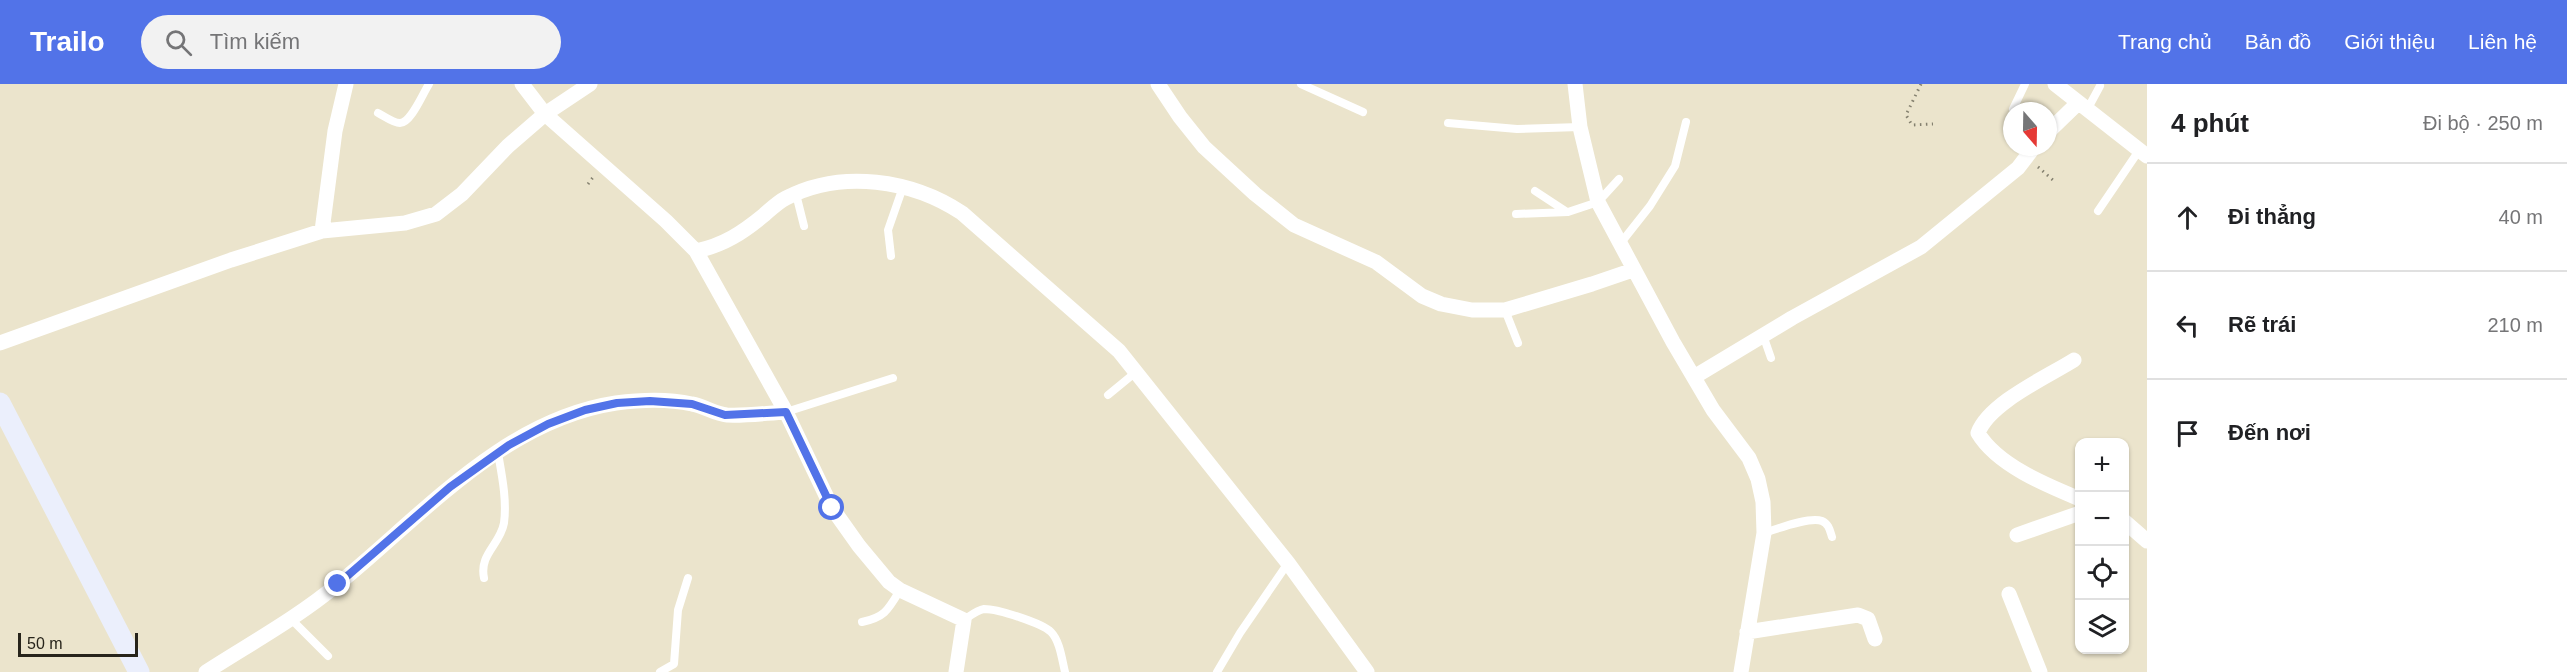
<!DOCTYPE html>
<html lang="vi">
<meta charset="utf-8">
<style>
:root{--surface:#fff;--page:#f2f2f2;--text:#202124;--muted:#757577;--line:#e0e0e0;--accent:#5273e8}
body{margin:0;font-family:Arial,sans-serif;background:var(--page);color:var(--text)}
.controls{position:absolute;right:18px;bottom:18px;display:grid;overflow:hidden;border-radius:12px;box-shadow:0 2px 4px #0004}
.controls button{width:54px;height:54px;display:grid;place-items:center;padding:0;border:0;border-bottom:2px solid var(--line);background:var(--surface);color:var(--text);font:30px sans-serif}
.compass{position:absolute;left:2003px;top:18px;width:54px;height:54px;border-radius:50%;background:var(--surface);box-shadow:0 2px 4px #0004;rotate:160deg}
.scale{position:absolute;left:18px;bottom:15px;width:120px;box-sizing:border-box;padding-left:6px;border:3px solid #27241b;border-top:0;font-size:16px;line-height:21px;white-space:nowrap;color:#27241b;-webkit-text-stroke:4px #ebe4cc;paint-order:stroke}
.stop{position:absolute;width:18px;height:18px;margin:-14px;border:4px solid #5273e8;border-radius:50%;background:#fff}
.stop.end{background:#5273e8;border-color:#fff;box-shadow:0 2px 6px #0008}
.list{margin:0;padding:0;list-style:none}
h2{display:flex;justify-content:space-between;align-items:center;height:78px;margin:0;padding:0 24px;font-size:26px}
h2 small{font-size:20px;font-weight:400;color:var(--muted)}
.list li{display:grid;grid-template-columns:39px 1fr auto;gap:18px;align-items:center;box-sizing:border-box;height:108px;padding:0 24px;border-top:2px solid var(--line)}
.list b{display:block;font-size:22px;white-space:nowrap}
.list em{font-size:20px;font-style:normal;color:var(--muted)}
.icon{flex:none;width:33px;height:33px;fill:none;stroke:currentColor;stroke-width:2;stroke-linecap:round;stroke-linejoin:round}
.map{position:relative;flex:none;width:2147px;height:588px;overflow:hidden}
header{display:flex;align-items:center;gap:36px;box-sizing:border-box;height:84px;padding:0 30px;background:var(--accent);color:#fff}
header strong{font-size:28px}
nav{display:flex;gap:33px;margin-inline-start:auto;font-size:21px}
.search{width:420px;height:54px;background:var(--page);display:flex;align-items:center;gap:15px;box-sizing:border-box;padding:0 21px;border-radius:33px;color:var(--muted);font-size:22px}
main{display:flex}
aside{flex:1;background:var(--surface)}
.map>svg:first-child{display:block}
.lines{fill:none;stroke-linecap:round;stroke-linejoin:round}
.path{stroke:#84806f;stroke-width:3;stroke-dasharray:1.5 4.5;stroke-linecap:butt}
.service{stroke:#fff;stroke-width:8}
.minor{stroke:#fff;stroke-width:15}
.secondary{stroke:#ebeffc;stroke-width:21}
.route{stroke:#5273e8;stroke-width:8}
</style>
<header>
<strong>Trailo</strong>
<div class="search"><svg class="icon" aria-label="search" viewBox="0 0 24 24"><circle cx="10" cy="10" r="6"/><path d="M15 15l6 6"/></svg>Tìm kiếm</div>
<nav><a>Trang chủ</a><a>Bản đồ</a><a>Giới thiệu</a><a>Liên hệ</a></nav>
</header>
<main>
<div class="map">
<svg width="2147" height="588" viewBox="0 0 2147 588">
<rect width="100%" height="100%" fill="#ebe4cc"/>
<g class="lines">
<!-- path -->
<path class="path" d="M1921 0 1906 31 1912 41 1933 40
M2038 83 2053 96
M588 100 594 92"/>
<!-- service -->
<path class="service" d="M1301 0 1363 28
M2013 25 2025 0
M2087 26 2100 2
M378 29C384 32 393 39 400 39 411 39 423 9 429 0
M1448 39 1517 45 1580 43
M1535 107 1567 128
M796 110 804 142
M2098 127 2140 65
M1516 130 1568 128 1598 118 1619 95
M1620 160 1650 122 1675 82 1686 38
M891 172 888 146 903 103
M1505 226 1518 259
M1763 251 1771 274
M1108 311 1136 288
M786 328 893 294
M1764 449C1777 445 1810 432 1822 437 1829 440 1830 447 1832 453
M484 494C479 470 500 461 504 439 507 416 502 392 498 369
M292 536 328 572
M964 536C970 532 977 526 984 525 998 525 1042 539 1051 548 1060 557 1062 576 1065 588
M862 538C885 533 888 526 900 506
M660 588 674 580 678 526 688 494
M1217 588 1240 549 1288 479"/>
<!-- minor -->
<path class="minor" d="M522 0 545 30 666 137 696 167 786 328 832 424 859 462 889 498 900 506 964 536 956 588
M1158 0 1180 33 1204 63 1255 110 1294 141 1376 178 1422 212 1441 220 1472 226H1505L1592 200 1633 186
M1575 0 1580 43 1598 118 1673 258 1713 326 1749 374 1758 395 1763 418 1764 449 1741 588
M2055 0 2147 72
M2048 48 2078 19
M322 147 335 47 346 0
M696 167C724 161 742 149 764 131 771 125 778 118 786 114 842 85 912 96 962 129L1119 267 1288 479 1367 588
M0 259 231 176 322 147 405 139 436 130 462 110 508 62 545 30 590 0
M2074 276C2047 293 1989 319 1978 349 1997 381 2046 401 2080 415
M1694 293 1792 234 1921 163 2018 84 2034 63
M2124 437 2147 457
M2017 451 2080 429
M2009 510 2040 588
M1747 548 1858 531 1868 535 1875 555
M206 588C251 559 297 534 338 500 422 432 503 336 616 319 639 316 669 315 692 320 704 322 715 330 727 331 746 332 767 329 786 328"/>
<!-- secondary -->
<path class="secondary" d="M0 319 139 588"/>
</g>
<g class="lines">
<!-- route -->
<path class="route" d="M338 500 450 403 509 361 548 340 585 326 617 319 650 317 692 320 725 331 786 328 832 424"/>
</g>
</svg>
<div class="controls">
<button>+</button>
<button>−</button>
<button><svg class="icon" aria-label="locate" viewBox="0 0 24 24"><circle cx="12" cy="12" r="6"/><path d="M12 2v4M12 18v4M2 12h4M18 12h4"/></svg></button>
<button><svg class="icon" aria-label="layers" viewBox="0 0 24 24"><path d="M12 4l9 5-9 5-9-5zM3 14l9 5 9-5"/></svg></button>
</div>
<svg class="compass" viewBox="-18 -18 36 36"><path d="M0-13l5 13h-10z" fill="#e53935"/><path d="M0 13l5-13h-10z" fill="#757577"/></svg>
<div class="scale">50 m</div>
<div class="stop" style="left:832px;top:424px"></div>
<div class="stop end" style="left:338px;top:500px"></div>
</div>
<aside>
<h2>4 phút<small>Đi bộ · 250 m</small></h2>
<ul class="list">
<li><svg class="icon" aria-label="ahead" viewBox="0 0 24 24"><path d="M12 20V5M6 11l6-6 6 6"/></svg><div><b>Đi thẳng</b></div><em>40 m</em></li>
<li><svg class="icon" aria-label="left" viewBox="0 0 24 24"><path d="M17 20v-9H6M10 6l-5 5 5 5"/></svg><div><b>Rẽ trái</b></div><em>210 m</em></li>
<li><svg class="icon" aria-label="arrive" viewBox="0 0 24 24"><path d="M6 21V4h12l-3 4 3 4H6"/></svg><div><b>Đến nơi</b></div></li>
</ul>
</aside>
</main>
